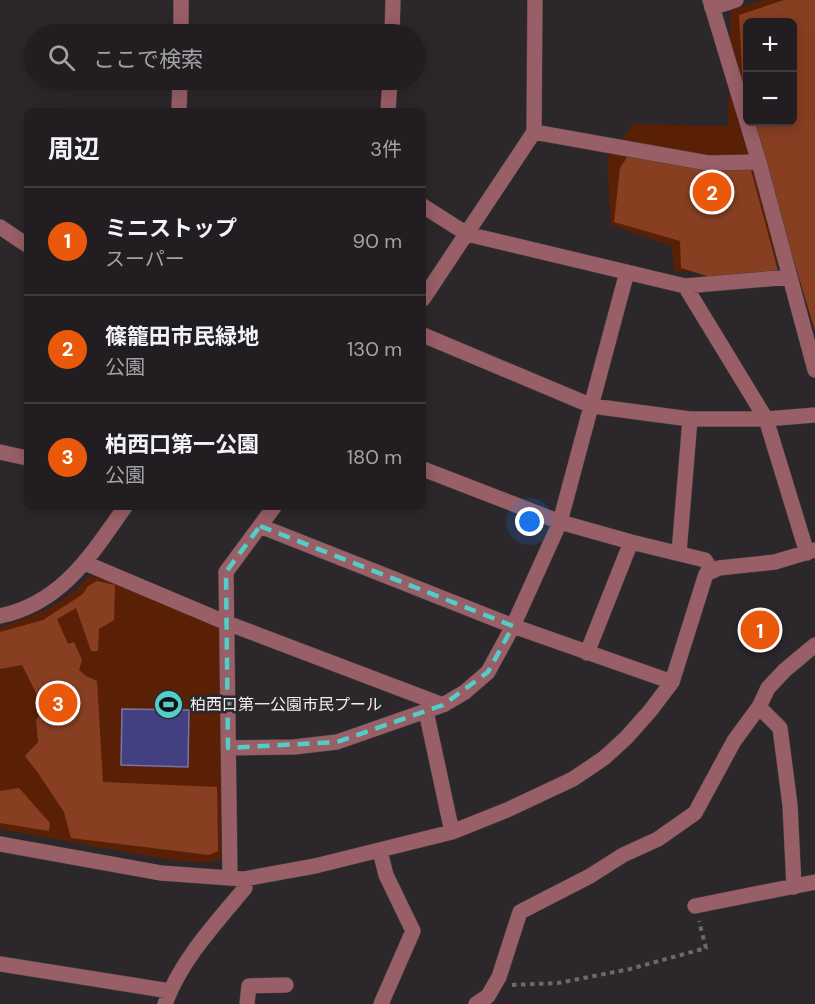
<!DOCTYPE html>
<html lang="ja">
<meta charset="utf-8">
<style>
:root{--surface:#211d20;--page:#292629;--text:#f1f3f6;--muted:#a2a2a5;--line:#3e3b3e;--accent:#ea580c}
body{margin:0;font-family:"DM Sans","Noto Sans JP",sans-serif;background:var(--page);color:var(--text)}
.controls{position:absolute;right:18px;top:18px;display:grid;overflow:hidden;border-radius:9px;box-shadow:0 3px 15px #0003}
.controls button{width:54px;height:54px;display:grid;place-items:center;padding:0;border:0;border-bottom:2px solid var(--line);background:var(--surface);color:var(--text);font:30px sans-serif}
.you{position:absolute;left:530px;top:522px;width:21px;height:21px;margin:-15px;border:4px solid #fff;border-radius:50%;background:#1a73e8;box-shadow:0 0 0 9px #1a73e833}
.badge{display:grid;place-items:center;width:39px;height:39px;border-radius:50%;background:var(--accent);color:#fff;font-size:20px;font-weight:700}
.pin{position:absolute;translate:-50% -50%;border:3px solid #fff;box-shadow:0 2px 6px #0006}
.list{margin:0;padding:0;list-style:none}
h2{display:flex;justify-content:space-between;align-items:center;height:78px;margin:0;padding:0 24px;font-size:26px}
h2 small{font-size:20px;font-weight:400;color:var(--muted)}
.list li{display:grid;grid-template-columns:39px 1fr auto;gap:18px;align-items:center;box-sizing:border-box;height:108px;padding:0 24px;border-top:2px solid var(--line)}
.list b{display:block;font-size:22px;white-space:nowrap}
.list p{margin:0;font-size:20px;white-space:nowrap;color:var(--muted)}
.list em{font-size:20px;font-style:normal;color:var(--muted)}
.icon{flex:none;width:33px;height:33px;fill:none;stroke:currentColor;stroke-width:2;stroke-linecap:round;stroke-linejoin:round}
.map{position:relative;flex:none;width:815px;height:1004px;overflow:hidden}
.search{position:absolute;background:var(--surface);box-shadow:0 3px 15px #0003;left:24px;top:24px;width:402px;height:66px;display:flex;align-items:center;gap:15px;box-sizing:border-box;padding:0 21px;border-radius:33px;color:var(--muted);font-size:22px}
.panel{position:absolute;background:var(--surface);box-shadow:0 3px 15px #0003;left:24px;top:108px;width:402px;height:402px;border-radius:9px}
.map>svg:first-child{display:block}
.green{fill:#5a2006;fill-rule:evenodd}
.forest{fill:#883f21}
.water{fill:#434082;stroke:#7874a3;stroke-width:1.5}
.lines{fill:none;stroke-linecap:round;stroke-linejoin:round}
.minor-casing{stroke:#484346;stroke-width:16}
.path{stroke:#6d686b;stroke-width:4;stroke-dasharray:4.5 4.5;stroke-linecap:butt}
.minor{stroke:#995f66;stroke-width:15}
.marked{fill:none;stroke:#53cdca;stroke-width:4.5;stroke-dasharray:12 8;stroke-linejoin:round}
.labels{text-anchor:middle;stroke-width:5;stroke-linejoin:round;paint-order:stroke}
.poi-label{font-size:16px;fill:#f2eef0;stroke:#2c272a;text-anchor:start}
</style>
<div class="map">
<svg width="815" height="1004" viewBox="0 0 815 1004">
<rect width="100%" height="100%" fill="#2c272a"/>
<!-- green -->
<path class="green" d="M763 0H815L799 262 674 272 672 246 611 225 607 158 634 124 728 126 731 10ZM748 22H792V122H748Z
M98 576 217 624 221 631V858C210 867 177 860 163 859L0 829V628L49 609 77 589 88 577Z"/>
<!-- forest -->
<path class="forest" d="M784 0H815V331L752 122H792V22H748L747 106 743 90 739 15Z
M629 154 694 166 751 170 778 271 710 277 681 268 680 241 614 222 620 168Z
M97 581 115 585 114 620 99 629 98 651H91L76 608 57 619 68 644 74 642 82 660 79 670 86 676 97 681 103 782 217 787 218 851 209 855 71 838 64 812 38 773 25 756 38 742 36 720 44 709 22 665 0 669V632L43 620 83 594 88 586Z
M19 788 50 823 49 831 0 823V791Z"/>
<!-- water -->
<path class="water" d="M122 709 189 710 188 767 121 765Z"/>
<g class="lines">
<defs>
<path id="minor" d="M710 0 759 162 815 370
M712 8 736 0
M181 34V0
M392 34 393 0
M179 111 180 80
M388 111 390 80
M534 132 708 163 759 162
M423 206 467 234 685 286 790 277
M0 227 27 245
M685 286 766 419 807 553
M423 299 534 132 535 0
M423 335 592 406 690 419H766L815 415
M0 452 27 458
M423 469 560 522 631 542 705 560 712 571
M260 526 513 626 672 682
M679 553 690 419
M85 563 227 623 443 705
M0 616C62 603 91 555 125 507
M587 653 631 542
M759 707 780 728 790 805 794 887
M426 711 452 832
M228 748 294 747 337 742 443 705 465 692 488 672 513 626 560 522 627 272
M0 844 161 873 244 879 315 866 452 832 507 810 573 779 604 758 626 738 650 711 672 682 706 574 719 568 775 562 815 550
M380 851 386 875 413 931 381 1004
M230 877 226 572 274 507
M695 906 815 882
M0 964 170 991
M165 1004C181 960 215 924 245 888L244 879
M247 1004 249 986 286 985
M476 1004 488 996 499 977 520 912 590 876 623 855 658 839 695 813 734 741 759 707 768 688 785 670 815 645"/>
</defs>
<!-- minor casing -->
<use href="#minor" class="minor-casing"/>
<!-- path -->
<path class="path" d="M512 985 558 983 630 969 706 948 699 921"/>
<!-- minor -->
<use href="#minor" class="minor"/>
</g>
<!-- marked area -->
<path class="marked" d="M260 526 513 626 488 672 443 705 337 742 228 748 226 572Z"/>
<!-- icons -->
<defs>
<symbol id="stadium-disc" viewBox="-11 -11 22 22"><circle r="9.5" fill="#53cdca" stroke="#2c272a"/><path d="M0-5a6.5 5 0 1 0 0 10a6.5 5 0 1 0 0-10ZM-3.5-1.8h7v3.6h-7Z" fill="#111"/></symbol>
</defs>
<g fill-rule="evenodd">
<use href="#stadium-disc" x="152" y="688" width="33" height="33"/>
</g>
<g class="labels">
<!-- poi labels -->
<g class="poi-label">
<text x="190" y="710">柏西口第一公園市民プール</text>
</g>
</g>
</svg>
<div class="controls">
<button>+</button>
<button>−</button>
</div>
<div class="you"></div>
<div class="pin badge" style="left:760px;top:630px">1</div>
<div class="pin badge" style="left:712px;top:192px">2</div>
<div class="pin badge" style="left:58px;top:703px">3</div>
<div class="search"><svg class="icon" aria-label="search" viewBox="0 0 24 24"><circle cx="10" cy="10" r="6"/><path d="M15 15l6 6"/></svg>ここで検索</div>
<section class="panel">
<h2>周辺<small>3件</small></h2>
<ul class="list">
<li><span class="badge">1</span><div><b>ミニストップ</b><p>スーパー</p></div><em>90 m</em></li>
<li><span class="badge">2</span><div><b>篠籠田市民緑地</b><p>公園</p></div><em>130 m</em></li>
<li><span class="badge">3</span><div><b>柏西口第一公園</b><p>公園</p></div><em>180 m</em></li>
</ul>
</section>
</div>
